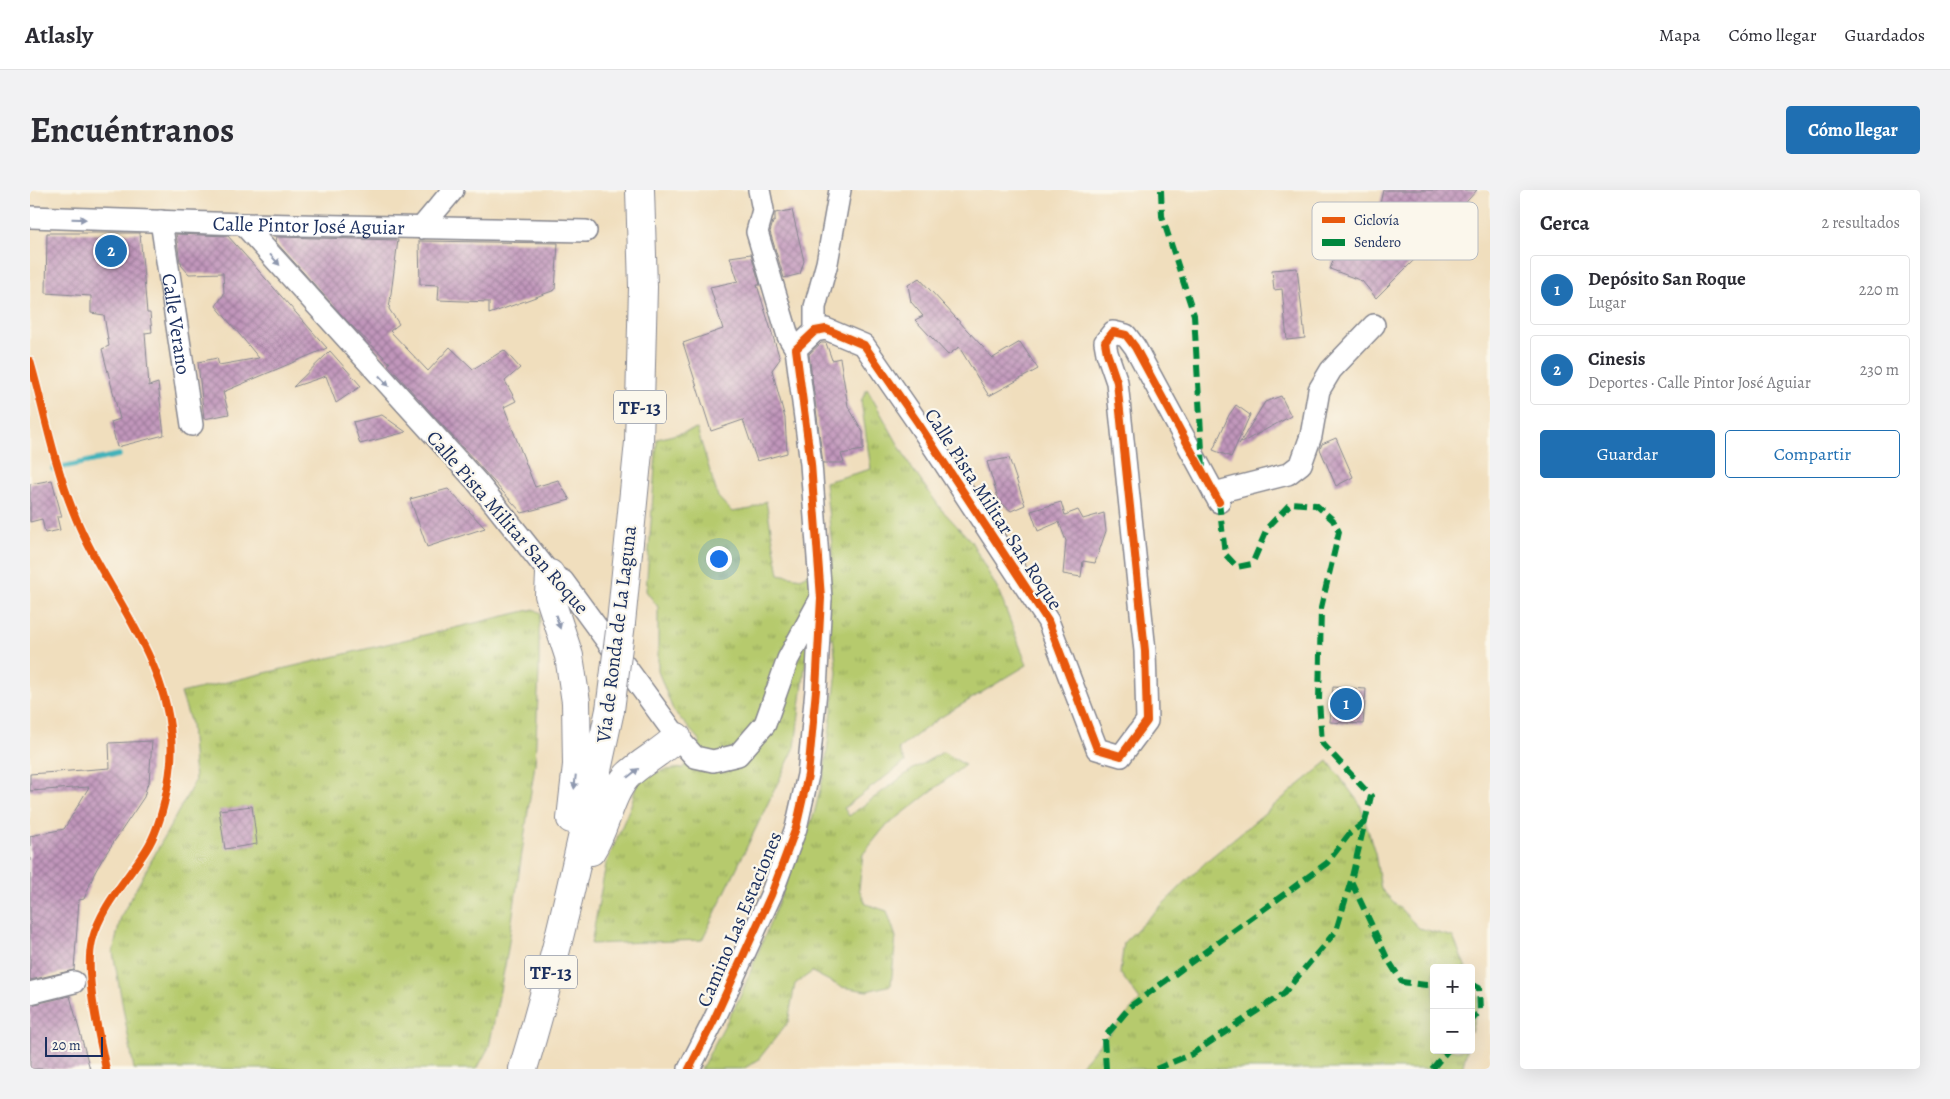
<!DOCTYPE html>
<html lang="es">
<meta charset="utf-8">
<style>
:root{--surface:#fff;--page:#f2f2f3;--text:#2b2b33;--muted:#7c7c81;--line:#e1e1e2;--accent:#1f6fb2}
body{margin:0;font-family:Alegreya,serif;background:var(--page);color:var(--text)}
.controls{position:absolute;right:15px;bottom:15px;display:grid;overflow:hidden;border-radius:5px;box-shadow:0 5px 20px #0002}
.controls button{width:45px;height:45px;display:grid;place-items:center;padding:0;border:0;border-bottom:1px solid var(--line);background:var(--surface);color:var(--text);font:25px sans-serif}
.scale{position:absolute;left:15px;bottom:12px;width:58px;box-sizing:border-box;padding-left:5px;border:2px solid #1b2f5e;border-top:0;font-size:14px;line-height:18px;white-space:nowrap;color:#1b2f5e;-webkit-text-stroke:4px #fbf7ec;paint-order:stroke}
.you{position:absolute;left:688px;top:368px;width:18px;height:18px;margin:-12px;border:4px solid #fff;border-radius:50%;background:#1a73e8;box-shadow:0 0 0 8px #1a73e833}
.badge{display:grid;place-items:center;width:32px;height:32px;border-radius:50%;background:var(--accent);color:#fff;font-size:16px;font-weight:700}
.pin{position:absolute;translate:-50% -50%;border:2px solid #fff;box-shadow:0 1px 5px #0006}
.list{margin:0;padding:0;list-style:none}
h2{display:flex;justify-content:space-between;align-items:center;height:65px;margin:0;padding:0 20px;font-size:21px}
h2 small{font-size:16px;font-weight:400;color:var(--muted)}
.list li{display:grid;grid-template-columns:32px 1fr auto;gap:15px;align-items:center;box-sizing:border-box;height:70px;margin:0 10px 10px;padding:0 10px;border:1px solid var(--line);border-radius:5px}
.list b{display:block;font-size:19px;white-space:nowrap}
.list p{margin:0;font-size:16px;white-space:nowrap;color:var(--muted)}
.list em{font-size:16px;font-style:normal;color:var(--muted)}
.actions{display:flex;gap:10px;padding:15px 20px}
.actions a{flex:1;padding:11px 0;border:1px solid var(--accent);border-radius:5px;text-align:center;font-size:18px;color:var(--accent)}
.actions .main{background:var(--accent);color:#fff}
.map{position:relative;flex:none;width:1460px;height:879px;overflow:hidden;border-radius:5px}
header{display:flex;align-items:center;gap:30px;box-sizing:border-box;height:70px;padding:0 25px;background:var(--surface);border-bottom:1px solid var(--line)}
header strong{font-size:24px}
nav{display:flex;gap:28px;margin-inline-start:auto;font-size:18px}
.intro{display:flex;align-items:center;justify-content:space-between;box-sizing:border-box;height:120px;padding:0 30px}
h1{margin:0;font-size:35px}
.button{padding:12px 22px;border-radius:5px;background:var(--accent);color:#fff;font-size:18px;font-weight:700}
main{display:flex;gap:30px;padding:0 30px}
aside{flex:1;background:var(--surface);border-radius:5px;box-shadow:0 5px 20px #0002}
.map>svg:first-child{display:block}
.grass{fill:url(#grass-tufts);stroke:#687c66}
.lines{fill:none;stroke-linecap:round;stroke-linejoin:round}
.stream{stroke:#42b2ba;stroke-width:5.5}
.building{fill:url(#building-cross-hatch)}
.minor-casing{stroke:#86868e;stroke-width:24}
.major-casing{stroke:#86868e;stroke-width:30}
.minor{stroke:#fff;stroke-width:21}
.major{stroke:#fff;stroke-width:28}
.major-bridge-casing{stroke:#86868e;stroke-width:30;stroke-linecap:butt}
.major-bridge{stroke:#fff;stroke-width:28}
.quiet{stroke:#00873e;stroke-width:6;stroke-dasharray:12 6;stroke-linecap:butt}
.cycleway-casing{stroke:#fbf7ec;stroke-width:11}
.cycleway{stroke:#e8590c;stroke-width:8}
.oneway{fill:#8d97ae}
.labels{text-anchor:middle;stroke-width:4.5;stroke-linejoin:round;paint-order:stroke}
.shield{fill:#fbf7ec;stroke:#5e6b89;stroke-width:1}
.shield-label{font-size:19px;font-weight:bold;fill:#1b2f5e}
.street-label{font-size:20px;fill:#1b2f5e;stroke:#fbf7ec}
.key{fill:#fbf7ec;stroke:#b8bbc1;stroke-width:1}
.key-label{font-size:14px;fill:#1b2f5e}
</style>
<header>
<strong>Atlasly</strong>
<nav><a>Mapa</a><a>Cómo llegar</a><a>Guardados</a></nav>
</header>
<div class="intro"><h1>Encuéntranos</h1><a class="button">Cómo llegar</a></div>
<main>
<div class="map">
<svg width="1460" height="879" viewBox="0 0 1460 879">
<defs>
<pattern id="grass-tufts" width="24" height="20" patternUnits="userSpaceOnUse" patternTransform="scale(1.25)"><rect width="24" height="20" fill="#b6ca6d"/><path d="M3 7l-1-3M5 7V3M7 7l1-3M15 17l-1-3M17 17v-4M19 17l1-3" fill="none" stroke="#93a45d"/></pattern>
<pattern id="building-cross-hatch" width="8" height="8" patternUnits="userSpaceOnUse" patternTransform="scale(1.25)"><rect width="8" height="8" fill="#c196bb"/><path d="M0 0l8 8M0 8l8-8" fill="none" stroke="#9c7b9b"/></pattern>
</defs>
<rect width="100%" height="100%" fill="#fbf7ec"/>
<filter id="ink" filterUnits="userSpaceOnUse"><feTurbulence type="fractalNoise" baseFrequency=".02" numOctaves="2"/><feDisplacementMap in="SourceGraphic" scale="10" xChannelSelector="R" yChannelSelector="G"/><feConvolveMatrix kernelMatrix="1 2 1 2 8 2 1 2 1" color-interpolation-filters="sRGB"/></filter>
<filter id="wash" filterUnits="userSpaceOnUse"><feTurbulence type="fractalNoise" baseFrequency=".0096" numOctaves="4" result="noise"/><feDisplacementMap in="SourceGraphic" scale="20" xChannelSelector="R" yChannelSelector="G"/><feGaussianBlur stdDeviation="1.12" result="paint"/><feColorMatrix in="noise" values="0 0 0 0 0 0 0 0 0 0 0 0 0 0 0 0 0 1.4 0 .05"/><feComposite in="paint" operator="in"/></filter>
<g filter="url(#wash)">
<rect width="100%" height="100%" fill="#f0debd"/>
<!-- grass -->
<path class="grass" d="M837 199 881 277 911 319 941 351 969 402 997 475 908 529 868 559 875 572 814 618 819 626 883 579 913 562 935 575 854 638 833 664 829 699 836 714 857 721 866 747 861 795 837 801 811 797 782 782 765 794 758 832 728 870 713 879H671L710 807 784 624 794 584 807 482 803 447 776 469 765 557 672 750 561 754 576 674 601 615 608 589 635 580 653 578 670 551 643 520 628 481V417L616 401 627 249 667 239 688 307 702 322 721 319 736 311 749 384 771 388 803 365 795 292 841 279 831 211Z
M504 419 511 423 509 440V481L505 574 496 635 477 765 459 857 447 879H104L83 762 91 726 165 591 161 534 151 503Z
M1298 571 1330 614 1345 663 1351 699 1389 738 1423 747 1436 778H1404V860H1437L1432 879H1047L1110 810 1090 783 1094 752 1179 669Z
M1441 790 1449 808 1441 843Z"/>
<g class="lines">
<!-- stream -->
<path class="stream" d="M23 279 89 265"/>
</g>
<g id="blocks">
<!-- building -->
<path class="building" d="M1353 0H1447L1386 68 1346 108 1332 91 1300 79 1310 49 1330 45 1350 14Z
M762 20 774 71 770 84 754 88 740 42 743 32 745 31V23Z
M17 43H110L117 123H120L122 142 115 143 119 196 128 193 134 245 87 257 81 232 90 229 72 159 79 156 74 125 61 123V106L16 103Z
M146 44 198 46 297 158 193 202 199 224 174 229 168 172 187 168 189 175 229 168 186 116 194 104 193 83 159 84 151 75 152 72H150Z
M246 47 368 50 359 119 369 134 360 141 398 181 420 157 443 179 474 160 490 178 475 191 486 211 474 217 505 297 528 290 540 310 492 323 358 175 360 173 318 132 245 51Z
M389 51 528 53 525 100 459 124V112L408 110 409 95 390 94Z
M721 64 730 95H727L750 169 742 180 755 228 757 263 727 271 713 230 681 241 653 153 693 139 680 97 708 91 700 67Z
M1267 78 1275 148 1257 150 1252 99 1244 100 1242 80Z
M889 88 963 168 990 152 1008 179 959 206 929 157 918 165 885 130 893 126 881 112 878 95Z
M791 153H796L802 170 810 168 818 216 833 242V260L811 264 814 273H793L779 164Z
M300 161 331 196 306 213 296 186 263 197Z
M1251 206 1261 226 1209 254 1235 212Z
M1206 215 1220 225 1201 267 1183 260 1199 225Z
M352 225 376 242 330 254 323 232Z
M1306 248 1323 287 1306 296 1290 259 1292 254Z
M979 268 995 315 981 321 969 311 957 272Z
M22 290 32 327H27L30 340 15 343 12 329 0 332V294Z
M418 299 455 338 397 357 380 309Z
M1031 312 1035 325 1048 320 1053 329 1074 323 1076 341 1065 373 1053 371 1051 387 1033 384 1036 351 1029 332 1008 341 1001 321Z
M1303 497 1336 499 1333 534 1300 532Z
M122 551 119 593 117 595 114 607 73 668 64 684 54 709 49 710 44 780 0 790V646L34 639 59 597 0 601V584L80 578 79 553Z
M222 616 227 654 195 659 189 620Z
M40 806 60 879H0V815Z"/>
</g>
</g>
<g filter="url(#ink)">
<use href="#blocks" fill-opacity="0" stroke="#86868e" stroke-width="1"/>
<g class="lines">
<defs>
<g id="minor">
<path id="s1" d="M0 27 213 34 556 41"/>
<path id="s2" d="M131 31 162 235"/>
<path d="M213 34 447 292 520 384 533 391 647 547 665 567 683 571 708 565 735 534 758 469 791 408"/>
<path d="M391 38 423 0"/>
<path d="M785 141V117L797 73 810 0"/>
<path d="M766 159 785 141 796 139 834 155 888 233 1018 431 1067 559 1091 566 1117 531 1115 461 1087 192 1077 163 1075 152 1083 142 1096 145 1105 157 1189 312"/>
<path d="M1184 303 1258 284 1271 274 1281 246 1289 200 1301 180 1344 135"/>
<path d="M0 803 44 792"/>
<path d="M659 879 683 832 741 705 766 638 778 585 786 500 791 408 781 274 766 159 758 146 727 42 733 20 729 0"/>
</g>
<path id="major" d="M520 384 519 405 539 466 546 512 547 575 541 629
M591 433 609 252 613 97 610 0
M561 661C576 638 579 607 597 586 611 572 632 562 647 547
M493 879C529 761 554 640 580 520"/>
</defs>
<!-- minor casing -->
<use href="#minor" class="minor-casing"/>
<!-- major casing -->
<use href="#major" class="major-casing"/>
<!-- minor -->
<use href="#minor" class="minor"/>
<!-- major -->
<use href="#major" class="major"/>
<defs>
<path id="major-bridge" d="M580 520 591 433"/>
</defs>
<!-- major-bridge casing -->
<use href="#major-bridge" class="major-bridge-casing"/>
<!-- major-bridge -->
<use href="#major-bridge" class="major-bridge"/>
<!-- quiet -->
<path class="quiet" d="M1131 0 1132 26 1164 125 1173 277
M1189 312 1195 364 1207 377 1222 374 1238 337 1261 313 1286 315 1303 330 1309 342 1291 418 1289 510 1292 553 1341 606 1321 691 1357 768 1372 792 1396 795 1404 793
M1441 794 1449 798 1450 821 1441 831
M1076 879 1074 848 1101 816 1297 673 1320 643 1335 632
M1126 879 1162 864 1254 803 1306 741 1321 691
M1402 879 1418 860"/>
<defs>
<path id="cycleway" d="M0 171C14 220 24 274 43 321 73 398 134 460 141 546 144 577 133 634 116 660 97 690 71 716 62 751 54 785 69 845 76 879
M659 879 683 832 741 705 766 638 778 585 786 500 791 408 781 274 766 159 785 141 796 139 834 155 888 233 1018 431 1067 559 1091 566 1117 531 1115 461 1087 192 1077 163 1075 152 1083 142 1096 145 1105 157 1189 312"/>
</defs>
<!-- cycleway casing -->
<use href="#cycleway" class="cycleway-casing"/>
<!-- cycleway -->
<use href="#cycleway" class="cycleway"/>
</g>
<!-- one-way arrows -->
<defs><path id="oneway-solid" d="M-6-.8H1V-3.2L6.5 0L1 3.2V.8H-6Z" transform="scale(1.25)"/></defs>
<g class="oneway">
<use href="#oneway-solid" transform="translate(49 29) rotate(2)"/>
<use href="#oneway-solid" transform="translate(245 70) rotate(48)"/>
<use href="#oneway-solid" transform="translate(354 191) rotate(47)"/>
<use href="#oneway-solid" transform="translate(528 432) rotate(72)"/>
<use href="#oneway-solid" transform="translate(603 583) rotate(-39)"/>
<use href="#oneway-solid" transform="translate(545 592) rotate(96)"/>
</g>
</g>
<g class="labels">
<!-- shield labels -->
<g class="shield">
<rect x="584" y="200.5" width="52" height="33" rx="4"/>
<rect x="495" y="765.5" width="52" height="33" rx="4"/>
</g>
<g class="shield-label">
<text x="610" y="224">TF-13</text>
<text x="521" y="789">TF-13</text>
</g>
<!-- street labels -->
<g class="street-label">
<text dy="7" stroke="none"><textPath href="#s1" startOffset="279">Calle Pintor José Aguiar</textPath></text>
<text dy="7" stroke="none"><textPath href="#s2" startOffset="104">Calle Verano</textPath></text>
<text transform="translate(964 319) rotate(57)" y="7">Calle Pista Militar San Roque</text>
<text transform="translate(478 332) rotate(49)" y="7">Calle Pista Militar San Roque</text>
<text transform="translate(586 444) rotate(-83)" y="7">Vía de Ronda de La Laguna</text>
<text transform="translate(709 729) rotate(-67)" y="7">Camino Las Estaciones</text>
</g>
</g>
<!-- legend -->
<rect x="1282" y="12" width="166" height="58" rx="8" class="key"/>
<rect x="1292" y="27" width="23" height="6" fill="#e8590c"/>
<rect x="1292" y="49" width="23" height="7" fill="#00873e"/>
<g class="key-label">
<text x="1324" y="35">Ciclovía</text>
<text x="1324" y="57">Sendero</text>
</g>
</svg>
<div class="controls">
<button>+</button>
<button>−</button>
</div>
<div class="scale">20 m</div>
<div class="you"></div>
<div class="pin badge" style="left:1316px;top:514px">1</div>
<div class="pin badge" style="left:81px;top:61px">2</div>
</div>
<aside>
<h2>Cerca<small>2 resultados</small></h2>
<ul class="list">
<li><span class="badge">1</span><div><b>Depósito San Roque</b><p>Lugar</p></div><em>220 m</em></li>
<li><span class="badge">2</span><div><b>Cinesis</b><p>Deportes · Calle Pintor José Aguiar</p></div><em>230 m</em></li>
</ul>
<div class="actions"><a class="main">Guardar</a><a>Compartir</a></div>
</aside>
</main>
